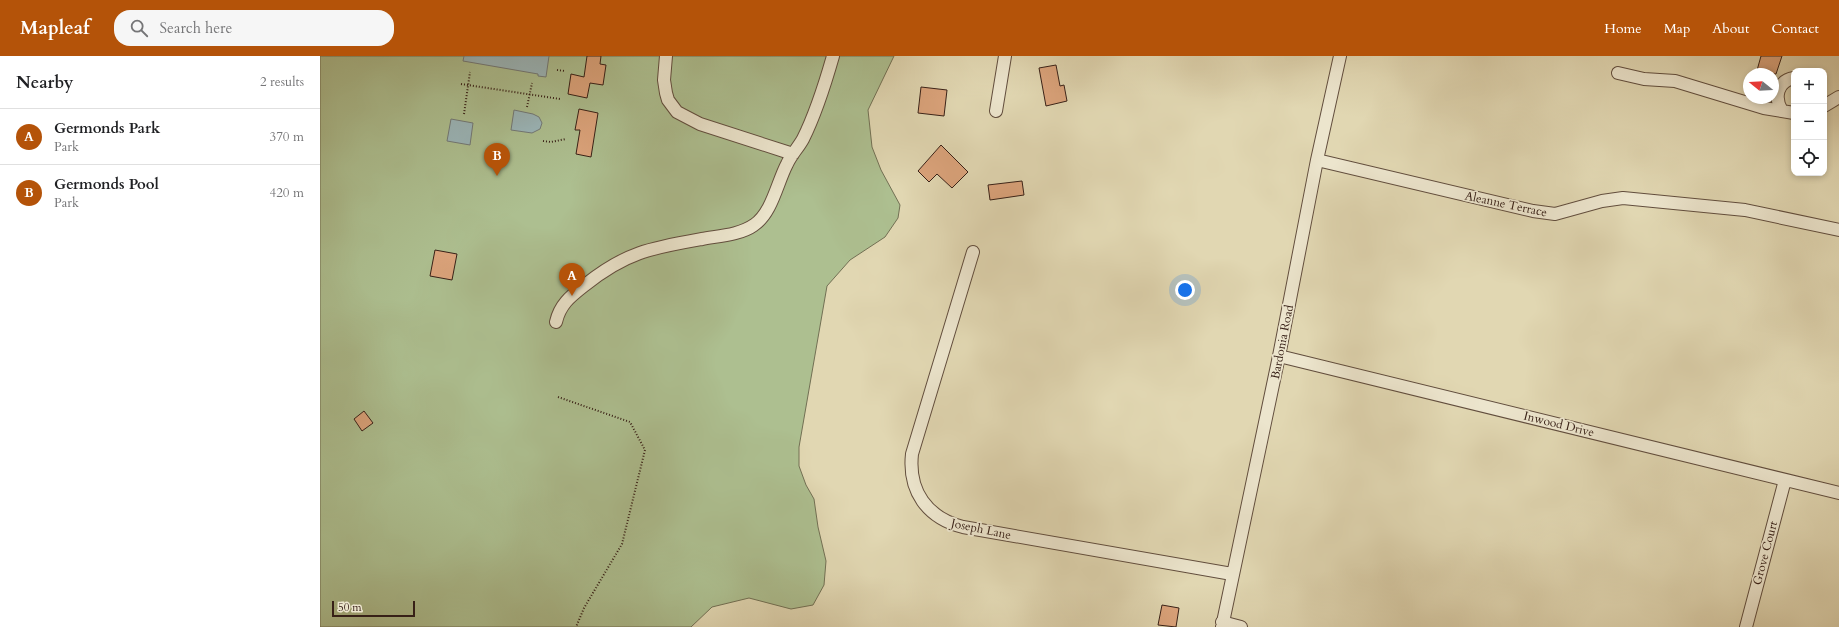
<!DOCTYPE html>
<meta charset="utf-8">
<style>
:root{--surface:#fff;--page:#f6f6f6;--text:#202124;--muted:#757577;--line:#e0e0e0;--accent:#b45309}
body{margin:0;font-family:Cardo,serif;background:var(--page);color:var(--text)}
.controls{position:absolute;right:12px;top:12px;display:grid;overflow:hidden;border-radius:8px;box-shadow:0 2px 6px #0003}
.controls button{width:36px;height:36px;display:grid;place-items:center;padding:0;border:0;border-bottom:1px solid var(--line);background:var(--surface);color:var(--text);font:20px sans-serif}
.compass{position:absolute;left:1423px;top:12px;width:36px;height:36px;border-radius:50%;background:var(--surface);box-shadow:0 2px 6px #0003;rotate:288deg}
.scale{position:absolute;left:12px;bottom:10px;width:83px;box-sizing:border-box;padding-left:4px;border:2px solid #372017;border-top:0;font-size:11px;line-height:14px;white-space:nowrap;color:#372017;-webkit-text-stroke:3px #ece5cd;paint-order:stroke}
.you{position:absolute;left:865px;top:234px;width:14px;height:14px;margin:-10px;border:3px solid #fff;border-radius:50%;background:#1a73e8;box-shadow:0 0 0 6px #1a73e833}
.badge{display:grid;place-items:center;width:26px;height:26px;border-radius:50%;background:var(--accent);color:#fff;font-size:13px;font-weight:700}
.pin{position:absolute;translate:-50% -33px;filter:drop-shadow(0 1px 2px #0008)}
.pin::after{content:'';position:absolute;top:21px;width:14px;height:12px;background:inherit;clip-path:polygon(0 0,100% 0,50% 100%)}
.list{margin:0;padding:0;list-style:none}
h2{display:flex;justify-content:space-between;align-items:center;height:52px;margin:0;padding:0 16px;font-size:17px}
h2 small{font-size:13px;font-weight:400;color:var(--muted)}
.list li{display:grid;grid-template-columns:26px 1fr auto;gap:12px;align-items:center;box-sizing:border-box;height:56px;padding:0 16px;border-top:1px solid var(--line)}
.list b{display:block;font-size:15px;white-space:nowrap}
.list p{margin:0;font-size:13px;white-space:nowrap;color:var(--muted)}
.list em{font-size:13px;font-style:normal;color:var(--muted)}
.icon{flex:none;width:22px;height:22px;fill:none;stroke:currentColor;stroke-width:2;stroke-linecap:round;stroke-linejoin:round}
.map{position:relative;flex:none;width:1519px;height:571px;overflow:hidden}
header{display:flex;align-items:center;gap:24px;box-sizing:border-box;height:56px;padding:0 20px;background:var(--accent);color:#fff}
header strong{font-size:19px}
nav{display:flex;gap:22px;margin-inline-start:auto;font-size:14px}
.search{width:280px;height:36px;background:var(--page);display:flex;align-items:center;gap:10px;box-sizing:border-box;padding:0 14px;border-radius:16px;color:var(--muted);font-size:15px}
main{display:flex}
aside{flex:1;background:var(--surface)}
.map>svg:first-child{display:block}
.green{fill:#adbf90;stroke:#727054}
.water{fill:#9bb6b9;stroke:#737a78}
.building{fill:#dca47c;stroke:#372017}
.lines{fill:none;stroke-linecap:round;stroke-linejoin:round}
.minor-casing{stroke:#624e3e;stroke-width:14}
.path{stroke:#372017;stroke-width:2;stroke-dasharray:1 2;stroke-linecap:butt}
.minor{stroke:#ece5cd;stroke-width:12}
.labels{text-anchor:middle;stroke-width:3.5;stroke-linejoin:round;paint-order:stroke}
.street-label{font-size:12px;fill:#372017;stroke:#ece5cd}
</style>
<header>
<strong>Mapleaf</strong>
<div class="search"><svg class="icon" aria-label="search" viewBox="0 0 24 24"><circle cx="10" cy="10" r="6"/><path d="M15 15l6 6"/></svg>Search here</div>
<nav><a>Home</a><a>Map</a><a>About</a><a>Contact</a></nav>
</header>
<main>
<aside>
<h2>Nearby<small>2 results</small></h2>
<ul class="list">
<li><span class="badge">A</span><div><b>Germonds Park</b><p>Park</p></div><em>370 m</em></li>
<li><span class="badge">B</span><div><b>Germonds Pool</b><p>Park</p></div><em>420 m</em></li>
</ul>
</aside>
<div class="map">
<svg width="1519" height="571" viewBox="0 0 1519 571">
<rect width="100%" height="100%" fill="#e1d7b2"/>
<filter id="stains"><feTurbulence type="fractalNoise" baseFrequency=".005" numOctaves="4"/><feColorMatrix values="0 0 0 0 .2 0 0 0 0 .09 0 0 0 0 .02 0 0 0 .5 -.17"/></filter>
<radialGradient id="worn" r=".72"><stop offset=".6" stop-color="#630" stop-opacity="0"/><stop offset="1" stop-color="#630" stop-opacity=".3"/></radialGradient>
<!-- green -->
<path class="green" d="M0 0H574L548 54 552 91 561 114 580 149 578 162 565 181 530 204 507 230 479 391V410L486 429 494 443 498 471 506 505 504 529 493 549 471 553 429 542 392 551 371 571H0Z"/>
<!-- water -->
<path class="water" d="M144 0H229L226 21 218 20V18L143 5Z
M194 54 213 58 219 61 222 67 220 73 212 77 191 74Z
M131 63 153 67 150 89 127 85Z"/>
<!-- building -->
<path class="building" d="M267 0H281L280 8 286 9 283 29 270 27 267 42 248 38 251 18 264 21Z
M1441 0H1462L1456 18H1436Z
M736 9 740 30 744 29 747 45 726 50 719 12Z
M601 31 627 34 624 60 598 57Z
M259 53 278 57 271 101 256 98 260 74H255Z
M621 89 648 116 632 132 617 118 609 126 598 115Z
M702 125 704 139 670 144 668 129Z
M115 194 137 198 132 224 110 220Z
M44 355 53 367 42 375 34 363Z
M842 549 859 552 856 571 838 569Z"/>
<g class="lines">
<defs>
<path id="minor" d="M346 0 344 24 346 37 348 44 357 56 380 68 473 98
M1298 17 1324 23 1355 25 1444 52 1474 57
M1504 50 1519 41
M676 55 685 0
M1462 55C1454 42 1457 25 1474 22
M997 104 1213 155 1235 158 1282 145 1303 142 1425 154 1519 174
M653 196 592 398C588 435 607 462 643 471L912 518
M236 266C240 248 251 240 265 229 306 196 331 192 382 183 398 180 420 179 434 169 452 157 457 127 467 108 471 99 478 92 483 83 496 57 505 28 513 0
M959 300 1519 437
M902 566 921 571
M902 571 959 300 997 104 1020 0
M1426 571 1465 424"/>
</defs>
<!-- minor casing -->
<use href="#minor" class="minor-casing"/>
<!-- path -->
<path class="path" d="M237 14 245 15
M141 28 240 43
M207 51 212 27
M144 58 150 16
M223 85 231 86 246 83
M238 341 310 366 325 394 302 488 264 552 256 571"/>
<!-- minor -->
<use href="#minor" class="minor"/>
</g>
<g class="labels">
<!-- street labels -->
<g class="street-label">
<text transform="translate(1186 148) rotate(12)" y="4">Aleanne Terrace</text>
<text transform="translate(962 286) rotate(-79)" y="4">Bardonia Road</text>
<text transform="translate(1239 368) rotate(14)" y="4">Inwood Drive</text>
<text transform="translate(661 473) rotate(12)" y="4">Joseph Lane</text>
<text transform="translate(1445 497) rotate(-75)" y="4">Grove Court</text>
</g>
</g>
<rect width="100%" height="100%" filter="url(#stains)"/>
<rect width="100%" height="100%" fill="url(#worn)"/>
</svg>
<div class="controls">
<button>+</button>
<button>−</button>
<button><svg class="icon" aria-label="locate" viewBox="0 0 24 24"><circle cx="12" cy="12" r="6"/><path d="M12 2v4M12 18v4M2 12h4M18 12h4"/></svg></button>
</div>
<svg class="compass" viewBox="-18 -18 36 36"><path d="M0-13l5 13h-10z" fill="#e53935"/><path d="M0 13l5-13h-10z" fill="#757577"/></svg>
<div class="scale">50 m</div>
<div class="you"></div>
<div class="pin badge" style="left:252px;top:240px">A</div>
<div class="pin badge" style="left:177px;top:120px">B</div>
</div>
</main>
